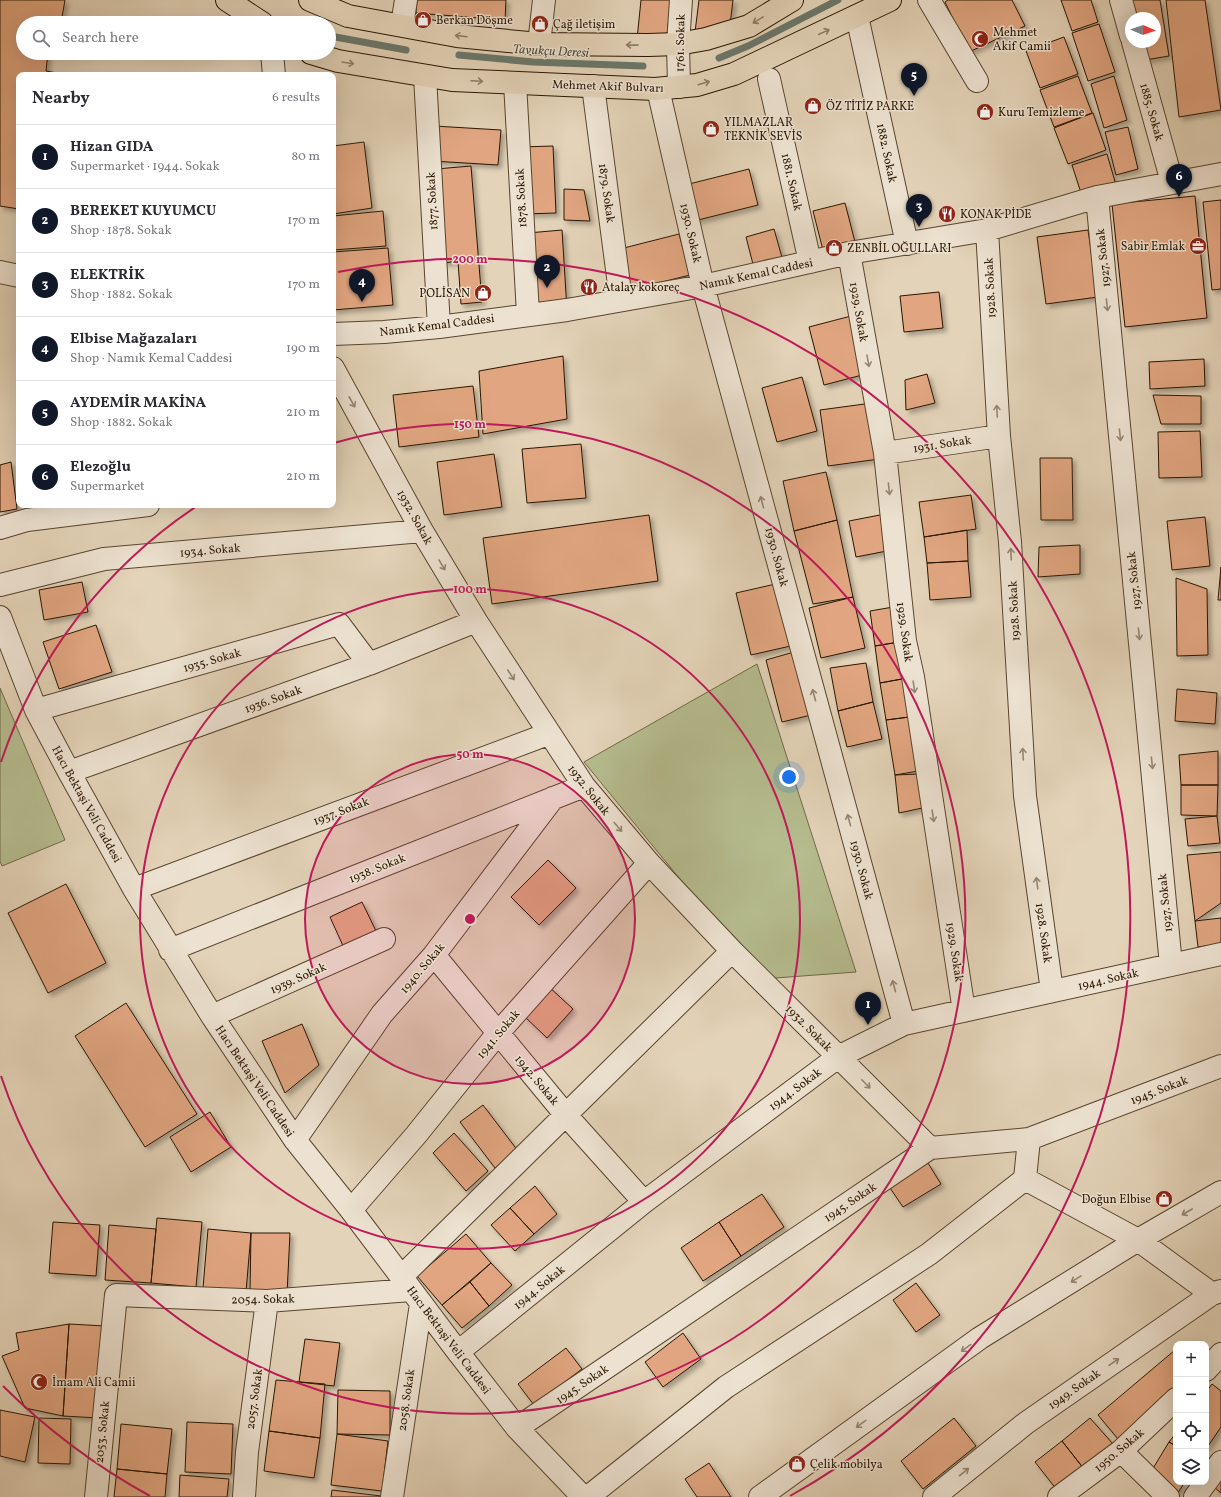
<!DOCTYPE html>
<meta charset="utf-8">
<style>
:root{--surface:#fff;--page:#f7f7f7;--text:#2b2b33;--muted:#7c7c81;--line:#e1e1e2;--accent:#111827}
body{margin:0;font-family:Vollkorn,serif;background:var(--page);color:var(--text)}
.controls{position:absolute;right:12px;bottom:12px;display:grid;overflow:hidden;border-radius:8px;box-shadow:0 4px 16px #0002}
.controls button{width:36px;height:36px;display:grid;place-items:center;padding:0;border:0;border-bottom:1px solid var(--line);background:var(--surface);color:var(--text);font:20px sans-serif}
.compass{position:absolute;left:1125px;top:12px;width:36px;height:36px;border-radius:50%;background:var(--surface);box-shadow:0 4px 16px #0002;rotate:92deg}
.you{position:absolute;left:789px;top:777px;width:14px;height:14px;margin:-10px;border:3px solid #fff;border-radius:50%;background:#1a73e8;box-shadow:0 0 0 6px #1a73e833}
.badge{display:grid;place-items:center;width:26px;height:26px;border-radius:50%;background:var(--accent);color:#fff;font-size:13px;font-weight:700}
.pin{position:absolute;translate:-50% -33px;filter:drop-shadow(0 1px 2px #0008)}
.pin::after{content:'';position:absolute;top:21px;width:14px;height:12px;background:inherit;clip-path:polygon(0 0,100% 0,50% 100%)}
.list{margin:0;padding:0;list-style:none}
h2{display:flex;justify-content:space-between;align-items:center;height:52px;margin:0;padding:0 16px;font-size:17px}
h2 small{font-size:13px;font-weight:400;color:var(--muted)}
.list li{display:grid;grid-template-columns:26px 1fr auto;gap:12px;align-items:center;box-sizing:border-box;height:64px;padding:0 16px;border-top:1px solid var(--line)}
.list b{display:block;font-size:15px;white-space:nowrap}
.list p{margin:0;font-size:13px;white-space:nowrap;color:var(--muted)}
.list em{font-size:13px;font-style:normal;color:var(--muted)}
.icon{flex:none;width:22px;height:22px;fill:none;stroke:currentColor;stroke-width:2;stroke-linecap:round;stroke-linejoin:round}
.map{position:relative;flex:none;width:1221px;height:1497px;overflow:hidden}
.search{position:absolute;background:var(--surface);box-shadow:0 4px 16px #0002;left:16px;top:16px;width:320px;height:44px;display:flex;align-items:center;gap:10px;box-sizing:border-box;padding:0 14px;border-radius:22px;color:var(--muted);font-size:15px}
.panel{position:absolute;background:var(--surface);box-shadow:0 4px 16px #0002;left:16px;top:72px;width:320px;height:436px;border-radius:8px}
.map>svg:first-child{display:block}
.green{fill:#b5bc8e;stroke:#706947}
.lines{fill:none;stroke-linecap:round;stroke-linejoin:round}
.stream{stroke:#6a776a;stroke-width:7}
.building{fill:#e1a681;stroke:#2a1600;filter:url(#shadow)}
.minor-casing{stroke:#58452e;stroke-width:24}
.major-casing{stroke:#2a1600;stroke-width:24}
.minor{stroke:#ede2d1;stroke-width:22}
.major{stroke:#e3d3b8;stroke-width:22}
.oneway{stroke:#907e65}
.oneway2{stroke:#958673}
.ring{fill:none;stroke:#c2185b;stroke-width:2}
.labels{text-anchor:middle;stroke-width:3;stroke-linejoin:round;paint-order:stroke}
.poi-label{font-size:12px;fill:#2a1600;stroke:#ede2d1;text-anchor:start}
.street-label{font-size:12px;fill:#2a1600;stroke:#ede2d1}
.water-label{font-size:13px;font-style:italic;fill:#4f4f3e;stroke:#ede2d1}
.centre{fill:#c2185b;stroke:#ede2d1;stroke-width:2}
.ring-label{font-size:12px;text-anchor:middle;font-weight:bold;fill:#c2185b;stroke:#ede2d1;stroke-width:3;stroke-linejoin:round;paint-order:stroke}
</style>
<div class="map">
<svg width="1221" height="1497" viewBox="0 0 1221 1497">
<defs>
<filter id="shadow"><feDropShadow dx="3.5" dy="3.5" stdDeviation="2" flood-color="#0004"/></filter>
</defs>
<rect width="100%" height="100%" fill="#e3d3b8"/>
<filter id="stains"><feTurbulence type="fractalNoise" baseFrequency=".005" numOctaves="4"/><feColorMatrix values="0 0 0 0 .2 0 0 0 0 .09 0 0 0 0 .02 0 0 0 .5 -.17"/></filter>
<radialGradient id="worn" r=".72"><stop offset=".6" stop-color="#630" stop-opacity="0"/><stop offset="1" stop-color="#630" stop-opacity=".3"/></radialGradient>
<!-- green -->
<path class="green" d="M757 664 856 972 762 979 584 762Z
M0 688 65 840 2 866 0 861Z"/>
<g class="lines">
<!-- stream -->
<path class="stream" d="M330 36 406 50
M459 55 533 62 643 66
M719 58 748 46 838 0"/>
</g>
<!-- building -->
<path class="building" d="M0 0H65L61 23H23V53H48L46 71 68 75H19V209L0 206Z
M417 0H506L505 20 416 13Z
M641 0H671L667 35 637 39Z
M699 0H733L730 25 695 32Z
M948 0H1012L1025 26 969 52 945 2Z
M1061 0H1091L1098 22 1072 31Z
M1127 0H1160L1169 56 1145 60 1139 42H1155V18H1132Z
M1166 0H1205L1221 110 1179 117Z
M1099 24 1115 72 1088 81 1072 33Z
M1064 37 1078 74 1040 88 1026 51Z
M1078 76 1092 113 1054 127 1040 90Z
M1114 76 1127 120 1104 128 1091 84Z
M1093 113 1106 150 1068 164 1054 128Z
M434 126 501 130 498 165 432 161Z
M1128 127 1138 169 1116 175 1105 132Z
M364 142 372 208 333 214V146Z
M553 146 556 213 523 214 520 147Z
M1107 154 1116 185 1082 196 1072 165Z
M471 166 482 302 461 304 458 261 444 263 436 169Z
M749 169 758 205 694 221 685 185Z
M564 189 584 190 590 221 564 220Z
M1195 196 1207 318 1125 327 1112 204Z
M1221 200V289L1212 290 1203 202Z
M845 203 856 246 824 254 813 211Z
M383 211 386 246 333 250V216Z
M774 229 783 261 754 268 746 237Z
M562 230 567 310 533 303 528 233Z
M1088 230 1098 297 1046 304 1037 237Z
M679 234 690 275 626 291 616 250Z
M388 248 393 305 333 310V252Z
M939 292 943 328 904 332 900 296Z
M851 316 866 374 824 385 809 327Z
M563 356 567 419 483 434 479 371Z
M1204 359 1205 386 1150 389 1149 362Z
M927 374 935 403 906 410 905 380Z
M802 377 817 431 777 442 762 388Z
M473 386 479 437 399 447 393 395Z
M1153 395 1201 396V424H1161Z
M872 403 879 459 828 466 820 410Z
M1200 431 1202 477 1159 478 1158 432Z
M581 444 586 498 527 503 522 449Z
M494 454 502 507 444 515 437 462Z
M1040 458H1072L1073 520H1041Z
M11 462 17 509 0 512V465Z
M826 472 837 520 794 531 783 481Z
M971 495 976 529 924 537 919 502Z
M885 514 892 550 856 557 849 521Z
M649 515 658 581 492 604 483 538Z
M1205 517 1210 566 1172 570 1167 521Z
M837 520 853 597 813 604 794 531Z
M967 530 968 561 927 563 924 537Z
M1080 545V574L1038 577 1039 547Z
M968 561 971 597 930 600 927 563Z
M1221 567V600H1218Z
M1176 578 1207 589 1208 655 1177 656Z
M82 582 88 612 44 620 39 590Z
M780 583 795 645 751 655 736 593Z
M853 597 865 648 821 658 809 608Z
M899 606 905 641 875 646 870 611Z
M96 625 112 672 59 689 43 642Z
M905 641 913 677 880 683 875 646Z
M794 652 811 715 782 722 766 660Z
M866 663 873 702 838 711 830 668Z
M913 677 917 716 886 720 880 683Z
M1177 689 1217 693 1215 724 1175 721Z
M873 702 882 739 847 747 838 711Z
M917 716 924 770 895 775 886 720Z
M1218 751V785H1181L1179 755Z
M920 774 927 807 899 813 895 775Z
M1181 785H1218L1217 816 1181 815Z
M1217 816 1220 843 1188 846 1185 819Z
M1221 852V903L1195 921 1187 855Z
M548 860 576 888 539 925 511 897Z
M66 884 106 963 48 993 8 913Z
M362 902 377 933 344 948 330 917Z
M1221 918V944L1198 947 1195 921Z
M548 986 573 1009 547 1038 522 1014Z
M126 1003 197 1114 145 1147 75 1036Z
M302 1024 319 1065 285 1093 262 1041Z
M483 1105 518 1151 495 1168 460 1122Z
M210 1112 231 1147 191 1172 170 1137Z
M454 1133 488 1171 466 1191 433 1153Z
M928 1163 941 1184 903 1207 888 1185Z
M535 1186 557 1214 534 1234 510 1208Z
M762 1194 784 1227 741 1256 719 1222Z
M510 1208 534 1234 515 1251 491 1225Z
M157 1218 202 1222 196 1287 151 1283Z
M53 1222 100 1225 96 1276 49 1273Z
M719 1222 741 1256 703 1281 681 1248Z
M109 1225 156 1229 151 1283 105 1280Z
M208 1229 251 1233 246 1292 203 1288Z
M251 1233H290L287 1294 250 1292Z
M466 1234 491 1263 442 1305 417 1276Z
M491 1263 512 1285 489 1306 470 1282Z
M470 1282 489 1306 462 1328 442 1305Z
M916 1283 940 1315 916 1332 893 1300Z
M69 1324 105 1326 99 1418 63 1416Z
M69 1324 63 1416 25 1408 2 1356 19 1350 16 1333Z
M683 1333 701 1359 663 1387 645 1362Z
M305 1339 340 1343 334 1386 299 1382Z
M566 1348 582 1369 534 1405 518 1384Z
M1175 1350 1176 1391 1118 1439 1098 1415Z
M276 1380 325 1384 320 1438 269 1431Z
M1212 1384 1221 1391V1427L1206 1449V1392Z
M338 1390 390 1391V1435L337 1434Z
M0 1410 35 1417 25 1462 0 1456Z
M39 1418 71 1419 70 1464 38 1463Z
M954 1418 976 1446 923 1489 901 1461Z
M1090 1418 1113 1444 1084 1469 1062 1441Z
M187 1422 233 1424 231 1474 185 1472Z
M121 1424 172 1429 167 1474 117 1469Z
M269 1431 320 1438 314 1478 264 1471Z
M1176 1433V1446L1169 1442Z
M337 1434 388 1441 382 1491 331 1485Z
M1062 1441 1084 1469 1057 1490 1035 1462Z
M1169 1442 1176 1446V1482H1185L1175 1497 1152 1470Z
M709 1463 731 1497H697L685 1479Z
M117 1469 167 1474 165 1497H114Z
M180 1475 229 1479 227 1497H179Z
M1221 1478V1493L1214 1487Z
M332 1490 381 1496V1497H331Z"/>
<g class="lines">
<defs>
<path id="minor" d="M929 0 977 81
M1121 0 1131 36
M857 16 907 244
M402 25 406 0
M1133 42 1172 182
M539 44 544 0
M272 53 274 75
M425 76 439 327
M769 79 810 262
M515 83 528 314
M593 86 621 300
M679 87 678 44 681 0
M658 89 703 286 904 1024
M1097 197 1171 965
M987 230 999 436 1010 542 1025 796 1052 991
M849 253 885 453 905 641 913 677 964 1011
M0 272 19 276
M333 334 384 332 439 327 567 310 703 286 849 253 987 230 1097 197 1221 174
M333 368 422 531 476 621 584 786 649 863 732 951 930 1148
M885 453 999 436
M0 528 27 520 148 505
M0 585 104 559 422 531
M0 617 36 710 69 772 134 889 212 1016 295 1140 351 1210 458 1352 517 1428 583 1497
M36 710 339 624 369 664
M69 772 369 664 476 621
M134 889 548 734
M170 950 584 786
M434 955 565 1114 644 1202
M212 1016 384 939
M295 1140 382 1014 434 955 553 798
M1025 1179 1138 1240 1212 1294
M351 1210 416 1135 498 1033 649 863
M401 1277 732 951
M458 1352 644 1202 838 1057 904 1024 1221 954
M1206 1370 1221 1354
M517 1428 930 1148 1029 1139 1221 1066
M1121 1451 1168 1497
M96 1497 116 1295 267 1301 411 1290
M244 1497 247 1452 267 1301
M392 1497 421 1304
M588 1497 726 1387 929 1254 1025 1179 1029 1139
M760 1497 980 1338 1138 1240 1221 1192
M934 1497 1026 1423 1212 1294 1221 1291
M1059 1497 1121 1451 1176 1399
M1195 1497 1221 1462"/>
<path id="major" d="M227 0 262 23
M310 0 348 16 457 36 539 44 648 45 678 44 706 39 749 26 792 0
M311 53 338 61 452 80 655 89 697 85 734 74 890 0"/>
</defs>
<!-- minor casing -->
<use href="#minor" class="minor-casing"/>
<!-- major casing -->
<use href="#major" class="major-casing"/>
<!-- minor -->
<use href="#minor" class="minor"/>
<!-- major -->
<use href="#major" class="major"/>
</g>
<!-- one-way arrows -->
<defs><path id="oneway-shaft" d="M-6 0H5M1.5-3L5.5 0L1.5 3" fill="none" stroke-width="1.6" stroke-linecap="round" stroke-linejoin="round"/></defs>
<g class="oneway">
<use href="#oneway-shaft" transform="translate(758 20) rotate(149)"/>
<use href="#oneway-shaft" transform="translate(824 32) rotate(-25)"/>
<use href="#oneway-shaft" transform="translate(461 36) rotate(-173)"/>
<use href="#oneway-shaft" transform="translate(632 45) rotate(-179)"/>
<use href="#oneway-shaft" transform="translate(348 63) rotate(9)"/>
<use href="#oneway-shaft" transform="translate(477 81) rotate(3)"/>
<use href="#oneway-shaft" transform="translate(704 83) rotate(-17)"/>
</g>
<g class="oneway2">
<use href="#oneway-shaft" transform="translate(1107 305) rotate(84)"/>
<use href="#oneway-shaft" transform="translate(868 361) rotate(80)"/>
<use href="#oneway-shaft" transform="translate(352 402) rotate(61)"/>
<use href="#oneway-shaft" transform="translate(997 411) rotate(-93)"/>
<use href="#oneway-shaft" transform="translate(1120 435) rotate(84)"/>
<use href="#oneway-shaft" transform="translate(889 489) rotate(84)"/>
<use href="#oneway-shaft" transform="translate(762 502) rotate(-105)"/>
<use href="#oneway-shaft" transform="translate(1011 554) rotate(-93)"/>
<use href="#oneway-shaft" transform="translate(442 565) rotate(59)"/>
<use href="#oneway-shaft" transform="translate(1139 634) rotate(84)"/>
<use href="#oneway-shaft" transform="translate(511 675) rotate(57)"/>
<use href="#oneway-shaft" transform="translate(914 687) rotate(82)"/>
<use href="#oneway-shaft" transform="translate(814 695) rotate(-105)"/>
<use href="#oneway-shaft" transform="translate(1023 754) rotate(-93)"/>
<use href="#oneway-shaft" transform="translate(1152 763) rotate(84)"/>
<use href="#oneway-shaft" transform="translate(933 816) rotate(81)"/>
<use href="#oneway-shaft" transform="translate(849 820) rotate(-105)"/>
<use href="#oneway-shaft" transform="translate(618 827) rotate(50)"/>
<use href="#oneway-shaft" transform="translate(1037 883) rotate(-98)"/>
<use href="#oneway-shaft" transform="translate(894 986) rotate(-105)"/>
<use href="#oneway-shaft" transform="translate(866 1084) rotate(45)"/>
<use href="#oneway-shaft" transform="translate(1187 1212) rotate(150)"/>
<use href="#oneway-shaft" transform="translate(1076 1279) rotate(148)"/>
<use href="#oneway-shaft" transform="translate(966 1348) rotate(144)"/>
<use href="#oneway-shaft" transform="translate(1114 1362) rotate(-35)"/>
<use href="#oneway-shaft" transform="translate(861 1424) rotate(144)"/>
<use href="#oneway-shaft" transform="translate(964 1472) rotate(-39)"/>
</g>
<!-- distance rings -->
<circle cx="470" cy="919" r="165" fill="#c2185b" fill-opacity=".12"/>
<g class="ring">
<circle cx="470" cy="919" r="165"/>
<circle cx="470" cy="919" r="330"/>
<path d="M1 762A495 495 0 0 1 197 506M334 443A495 495 0 1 1 1 1076"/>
<path d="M150 1496A660 660 0 0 1 3 1386M338 272A660 660 0 0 1 790 1496"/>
</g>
<!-- icons -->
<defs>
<symbol id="shop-disc" viewBox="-11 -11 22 22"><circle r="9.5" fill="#8f2418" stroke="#ede2d1"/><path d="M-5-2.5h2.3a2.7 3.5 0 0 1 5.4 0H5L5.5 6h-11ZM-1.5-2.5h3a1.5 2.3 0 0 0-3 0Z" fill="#fff"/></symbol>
<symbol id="mosque-disc" viewBox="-11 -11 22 22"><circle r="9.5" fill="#8f2418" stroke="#ede2d1"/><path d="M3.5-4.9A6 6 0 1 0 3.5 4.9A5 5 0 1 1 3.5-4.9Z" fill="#fff"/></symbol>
<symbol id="restaurant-disc" viewBox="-11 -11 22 22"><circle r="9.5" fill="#8f2418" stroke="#ede2d1"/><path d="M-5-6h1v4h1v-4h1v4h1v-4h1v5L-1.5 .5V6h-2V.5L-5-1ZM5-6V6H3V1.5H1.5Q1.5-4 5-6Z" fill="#fff"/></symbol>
<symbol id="office-disc" viewBox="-11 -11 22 22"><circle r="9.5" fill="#8f2418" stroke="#ede2d1"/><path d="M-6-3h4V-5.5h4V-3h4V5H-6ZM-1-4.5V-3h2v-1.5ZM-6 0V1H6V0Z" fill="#fff"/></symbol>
</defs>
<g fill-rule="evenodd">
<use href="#shop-disc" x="413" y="10" width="20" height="20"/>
<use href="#shop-disc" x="530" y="14" width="20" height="20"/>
<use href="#mosque-disc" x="970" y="29" width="20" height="20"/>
<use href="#shop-disc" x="803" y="96" width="20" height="20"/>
<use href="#shop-disc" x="975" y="102" width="20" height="20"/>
<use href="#shop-disc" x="701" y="119" width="20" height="20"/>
<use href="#restaurant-disc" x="937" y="204" width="20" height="20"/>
<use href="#office-disc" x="1188" y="236" width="20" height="20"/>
<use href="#shop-disc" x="824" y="238" width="20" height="20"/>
<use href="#restaurant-disc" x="579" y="277" width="20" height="20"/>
<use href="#shop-disc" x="473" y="283" width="20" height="20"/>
<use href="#shop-disc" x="1154" y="1189" width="20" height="20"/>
<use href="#mosque-disc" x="29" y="1372" width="20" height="20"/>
<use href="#shop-disc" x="787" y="1454" width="20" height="20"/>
</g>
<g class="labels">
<!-- poi labels -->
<g class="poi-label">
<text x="436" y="24">Berkan Döşme</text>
<text x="553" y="28">Çağ iletişim</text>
<text x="993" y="36">Mehmet<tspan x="993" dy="14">Akif Camii</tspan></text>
<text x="826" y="110">ÖZ TİTİZ PARKE</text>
<text x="998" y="116">Kuru Temizleme</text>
<text x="724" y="126">YILMAZLAR<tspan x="724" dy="14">TEKNİK SEVİS</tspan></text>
<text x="960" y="218">KONAK PİDE</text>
<text x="1185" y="250" text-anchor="end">Sabir Emlak</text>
<text x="847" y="252">ZENBİL OĞULLARI</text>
<text x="602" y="291">Atalay kokoreç</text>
<text x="470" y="297" text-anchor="end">POLİSAN</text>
<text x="1151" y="1203" text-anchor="end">Doğun Elbise</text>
<text x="52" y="1386">İmam Ali Camii</text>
<text x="810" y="1468">Çelik mobilya</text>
</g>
<!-- street labels -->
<g class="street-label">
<text transform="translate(680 43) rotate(-89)" y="4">1761. Sokak</text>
<text transform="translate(608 86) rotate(2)" y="4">Mehmet Akif Bulvarı</text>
<text transform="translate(1152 112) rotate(74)" y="4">1885. Sokak</text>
<text transform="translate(887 153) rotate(78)" y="4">1882. Sokak</text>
<text transform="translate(792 182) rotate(77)" y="4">1881. Sokak</text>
<text transform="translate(607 193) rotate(82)" y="4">1879. Sokak</text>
<text transform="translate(521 198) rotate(-93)" y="4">1878. Sokak</text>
<text transform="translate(432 201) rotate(-93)" y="4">1877. Sokak</text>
<text transform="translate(691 233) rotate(77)" y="4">1930. Sokak</text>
<text transform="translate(1103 258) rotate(-96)" y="4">1927. Sokak</text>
<text transform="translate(756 274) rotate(-12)" y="4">Namık Kemal Caddesi</text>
<text transform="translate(990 288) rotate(-93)" y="4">1928. Sokak</text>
<text transform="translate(859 312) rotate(80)" y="4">1929. Sokak</text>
<text transform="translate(437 325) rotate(-7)" y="4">Namık Kemal Caddesi</text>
<text transform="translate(942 444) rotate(-9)" y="4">1931. Sokak</text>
<text transform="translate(415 517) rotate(61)" y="4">1932. Sokak</text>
<text transform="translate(210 550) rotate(-5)" y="4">1934. Sokak</text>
<text transform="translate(777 557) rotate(75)" y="4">1930. Sokak</text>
<text transform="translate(1134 581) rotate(-96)" y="4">1927. Sokak</text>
<text transform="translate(1014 611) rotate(-93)" y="4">1928. Sokak</text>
<text transform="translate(905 632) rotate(82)" y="4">1929. Sokak</text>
<text transform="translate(212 660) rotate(-16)" y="4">1935. Sokak</text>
<text transform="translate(273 699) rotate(-20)" y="4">1936. Sokak</text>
<text transform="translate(589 790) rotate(52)" y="4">1932. Sokak</text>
<text transform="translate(87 804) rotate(61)" y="4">Hacı Bektaşi Veli Caddesi</text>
<text transform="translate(341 811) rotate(-21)" y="4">1937. Sokak</text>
<text transform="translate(377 868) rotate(-22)" y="4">1938. Sokak</text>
<text transform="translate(862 870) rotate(75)" y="4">1930. Sokak</text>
<text transform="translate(1165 903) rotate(-96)" y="4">1927. Sokak</text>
<text transform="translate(1044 933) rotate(82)" y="4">1928. Sokak</text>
<text transform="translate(955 952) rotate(81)" y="4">1929. Sokak</text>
<text transform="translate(422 968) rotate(-50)" y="4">1940. Sokak</text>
<text transform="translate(298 978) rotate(-24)" y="4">1939. Sokak</text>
<text transform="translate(1108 979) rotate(-13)" y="4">1944. Sokak</text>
<text transform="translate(809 1028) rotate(45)" y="4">1932. Sokak</text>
<text transform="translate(498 1034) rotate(-50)" y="4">1941. Sokak</text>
<text transform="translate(537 1080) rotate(50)" y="4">1942. Sokak</text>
<text transform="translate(255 1081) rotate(56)" y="4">Hacı Bektaşi Veli Caddesi</text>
<text transform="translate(795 1089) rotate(-37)" y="4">1944. Sokak</text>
<text transform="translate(1159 1090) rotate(-21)" y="4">1945. Sokak</text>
<text transform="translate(850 1202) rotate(-34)" y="4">1945. Sokak</text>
<text transform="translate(539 1287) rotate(-39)" y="4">1944. Sokak</text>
<text transform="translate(263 1299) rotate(-1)" y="4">2054. Sokak</text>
<text transform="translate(449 1340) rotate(53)" y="4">Hacı Bektaşi Veli Caddesi</text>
<text transform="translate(582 1384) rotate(-34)" y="4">1945. Sokak</text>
<text transform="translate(1074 1389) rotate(-35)" y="4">1949. Sokak</text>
<text transform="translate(254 1399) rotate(-82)" y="4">2057. Sokak</text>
<text transform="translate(406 1400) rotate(-82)" y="4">2058. Sokak</text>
<text transform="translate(102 1432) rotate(-84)" y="4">2053. Sokak</text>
<text transform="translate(1119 1450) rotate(-40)" y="4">1950. Sokak</text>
</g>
<!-- water labels -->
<g class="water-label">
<text transform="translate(551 50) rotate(3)" y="5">Tavukçu Deresi</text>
</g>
</g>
<circle cx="470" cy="919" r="6" class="centre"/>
<g class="ring-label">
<text x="470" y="263">200 m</text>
<text x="470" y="428">150 m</text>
<text x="470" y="593">100 m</text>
<text x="470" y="758">50 m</text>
</g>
<rect width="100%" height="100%" filter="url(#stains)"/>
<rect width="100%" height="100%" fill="url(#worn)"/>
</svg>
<div class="controls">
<button>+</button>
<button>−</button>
<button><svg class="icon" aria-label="locate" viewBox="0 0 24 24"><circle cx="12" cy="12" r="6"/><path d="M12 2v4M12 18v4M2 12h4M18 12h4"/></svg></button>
<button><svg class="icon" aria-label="layers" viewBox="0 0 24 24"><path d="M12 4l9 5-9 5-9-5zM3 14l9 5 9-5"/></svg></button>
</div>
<svg class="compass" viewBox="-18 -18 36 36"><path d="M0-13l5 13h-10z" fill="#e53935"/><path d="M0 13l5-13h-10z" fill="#7c7c81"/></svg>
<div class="you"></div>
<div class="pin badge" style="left:868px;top:1025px">1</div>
<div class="pin badge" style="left:547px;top:288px">2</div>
<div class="pin badge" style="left:919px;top:227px">3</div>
<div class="pin badge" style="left:362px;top:302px">4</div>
<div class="pin badge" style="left:914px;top:96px">5</div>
<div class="pin badge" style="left:1179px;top:197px">6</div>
<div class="search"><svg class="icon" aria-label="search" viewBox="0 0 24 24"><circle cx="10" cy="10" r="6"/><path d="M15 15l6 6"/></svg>Search here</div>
<section class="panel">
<h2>Nearby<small>6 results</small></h2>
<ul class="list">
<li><span class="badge">1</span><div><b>Hizan GIDA</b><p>Supermarket · 1944. Sokak</p></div><em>80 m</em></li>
<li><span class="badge">2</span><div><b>BEREKET KUYUMCU</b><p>Shop · 1878. Sokak</p></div><em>170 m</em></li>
<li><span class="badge">3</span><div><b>ELEKTRİK</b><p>Shop · 1882. Sokak</p></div><em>170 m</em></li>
<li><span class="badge">4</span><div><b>Elbise Mağazaları</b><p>Shop · Namık Kemal Caddesi</p></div><em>190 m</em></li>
<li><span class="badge">5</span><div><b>AYDEMİR MAKİNA</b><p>Shop · 1882. Sokak</p></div><em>210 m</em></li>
<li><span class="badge">6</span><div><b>Elezoğlu</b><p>Supermarket</p></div><em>210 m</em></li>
</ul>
</section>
</div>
